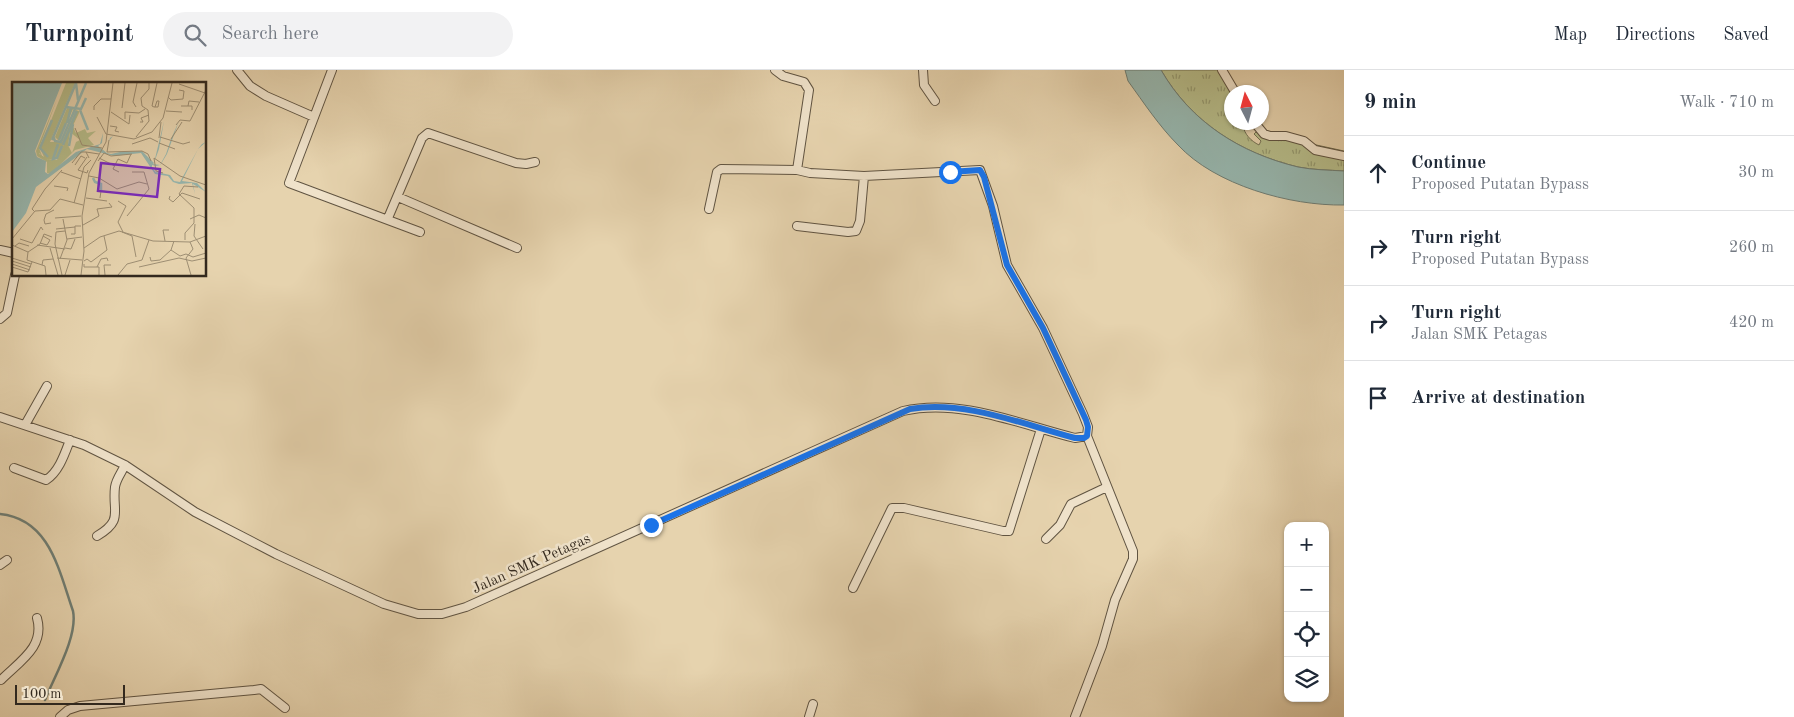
<!DOCTYPE html>
<meta charset="utf-8">
<style>
:root{--surface:#fff;--page:#f2f2f3;--text:#1f2937;--muted:#747a83;--line:#e0e1e3}
body{margin:0;font-family:"Old Standard TT",serif;background:var(--page);color:var(--text)}
.controls{position:absolute;right:15px;bottom:15px;display:grid;overflow:hidden;border-radius:10px;box-shadow:0 1px 4px #0004}
.controls button{width:45px;height:45px;display:grid;place-items:center;padding:0;border:0;border-bottom:1px solid var(--line);background:var(--surface);color:var(--text);font:25px sans-serif}
.compass{position:absolute;left:1224px;top:15px;width:45px;height:45px;border-radius:50%;background:var(--surface);box-shadow:0 1px 4px #0004;rotate:354deg}
.scale{position:absolute;left:15px;bottom:12px;width:110px;box-sizing:border-box;padding-left:5px;border:2px solid #33291e;border-top:0;font-size:14px;line-height:18px;white-space:nowrap;color:#33291e;-webkit-text-stroke:4px #efe2ca;paint-order:stroke}
.stop{position:absolute;width:15px;height:15px;margin:-11px;border:4px solid #1a73e8;border-radius:50%;background:#fff}
.stop.end{background:#1a73e8;border-color:#fff;box-shadow:0 1px 5px #0008}
.list{margin:0;padding:0;list-style:none}
h2{display:flex;justify-content:space-between;align-items:center;height:65px;margin:0;padding:0 20px;font-size:21px}
h2 small{font-size:16px;font-weight:400;color:var(--muted)}
.list li{display:grid;grid-template-columns:32px 1fr auto;gap:15px;align-items:center;box-sizing:border-box;height:75px;padding:0 20px;border-top:1px solid var(--line)}
.list b{display:block;font-size:19px;white-space:nowrap}
.list p{margin:0;font-size:16px;white-space:nowrap;color:var(--muted)}
.list em{font-size:16px;font-style:normal;color:var(--muted)}
.icon{flex:none;width:28px;height:28px;fill:none;stroke:currentColor;stroke-width:2;stroke-linecap:round;stroke-linejoin:round}
.map{position:relative;flex:none;width:1344px;height:647px;overflow:hidden}
header{display:flex;align-items:center;gap:30px;box-sizing:border-box;height:70px;padding:0 25px;background:var(--surface);border-bottom:1px solid var(--line)}
header strong{font-size:24px}
nav{display:flex;gap:28px;margin-inline-start:auto;font-size:18px}
.search{width:350px;height:45px;background:var(--page);display:flex;align-items:center;gap:12px;box-sizing:border-box;padding:0 18px;border-radius:28px;color:var(--muted);font-size:19px}
main{display:flex}
aside{flex:1;background:var(--surface)}
.map>svg:first-child{display:block}
.grass{fill:url(#grass-tufts);stroke:#747254}
.water{fill:#97b7af;stroke:#6f7e75}
.lines{fill:none;stroke-linecap:round;stroke-linejoin:round}
.stream{stroke:#6f7e75;stroke-width:2.5}
.minor-casing{stroke:#605442;stroke-width:10}
.minor{stroke:#efe2ca;stroke-width:8}
.route{stroke:#1a73e8;stroke-width:6}
.labels{text-anchor:middle;stroke-width:5;stroke-linejoin:round;paint-order:stroke}
.street-label{font-size:15px;fill:#33291e;stroke:#efe2ca}
.inset-river{fill:none;stroke:#97b7af;stroke-width:2.5}
.inset-road{fill:none;stroke:#9e8f74;stroke-width:1}
.view{fill:#7b2cbf;fill-opacity:0.15;stroke:#7b2cbf;stroke-width:2.5}
.inset-edge{fill:none;stroke:#33291e;stroke-width:2.5}
</style>
<header>
<strong>Turnpoint</strong>
<div class="search"><svg class="icon" aria-label="search" viewBox="0 0 24 24"><circle cx="10" cy="10" r="6"/><path d="M15 15l6 6"/></svg>Search here</div>
<nav><a>Map</a><a>Directions</a><a>Saved</a></nav>
</header>
<main>
<div class="map">
<svg width="1344" height="647" viewBox="0 0 1344 647">
<defs>
<pattern id="grass-tufts" width="24" height="20" patternUnits="userSpaceOnUse" patternTransform="scale(1.25)"><rect width="24" height="20" fill="#b6bc8a"/><path d="M3 7l-1-3M5 7V3M7 7l1-3M15 17l-1-3M17 17v-4M19 17l1-3" fill="none" stroke="#959970"/></pattern>
</defs>
<rect width="100%" height="100%" fill="#e6d3ae"/>
<filter id="stains"><feTurbulence type="fractalNoise" baseFrequency=".004" numOctaves="4"/><feColorMatrix values="0 0 0 0 .2 0 0 0 0 .09 0 0 0 0 .02 0 0 0 .5 -.17"/></filter>
<radialGradient id="worn" r=".72"><stop offset=".6" stop-color="#630" stop-opacity="0"/><stop offset="1" stop-color="#630" stop-opacity=".3"/></radialGradient>
<!-- grass -->
<path class="grass" d="M1161 0H1218L1232 22V52L1248 53 1243 55C1244 64 1251 71 1259 75L1261 71 1254 64 1256 62 1269 68 1298 71 1344 81V101C1329 100 1313 100 1298 97 1240 83 1191 52 1161 0Z"/>
<!-- water -->
<path class="water" d="M1125 0H1161C1191 52 1240 83 1298 97 1313 100 1329 100 1344 101V135C1290 136 1215 115 1178 75 1159 56 1144 33 1128 11Z"/>
<g class="lines">
<!-- stream -->
<path class="stream" d="M0 444C50 449 59 501 73 541 78 566 55 605 45 630"/>
<defs>
<path id="minor" d="M237 0 250 16 266 26 314 47
M332 0 289 113 420 162
M775 0 783 6 804 12 809 20 797 100
M923 0 924 15 935 31
M1222 0 1235 22
M1254 52 1264 64 1270 66H1286L1304 71 1315 80 1344 86
M398 127 517 178
M709 139 717 102 721 99 797 100 810 103 864 106 980 100 993 136 1007 195 1043 258 1083 344 1088 357 1087 366 1133 481V489L1115 530 1102 576 1075 647
M388 148 422 68 428 63 516 93 526 94 535 92
M797 156 848 162 856 161 860 151 864 106
M0 180 14 183
M0 249 7 243 15 205
M0 347 84 375 125 395 195 442 276 484 384 534 418 544H442L466 537 903 341C960 328 1019 354 1075 368L1087 366
M25 355 47 316
M14 398 46 410C59 402 65 383 70 370
M97 466C124 450 112 442 115 417 116 409 122 402 125 395
M1046 469 1060 455 1071 434 1107 417
M0 495 7 490
M853 518 892 438H904L1003 461H1009L1041 359
M1 610C20 591 45 577 37 548
M60 647 68 640 80 636 254 620 261 619 285 638
M809 647 813 634"/>
</defs>
<!-- minor casing -->
<use href="#minor" class="minor-casing"/>
<!-- minor -->
<use href="#minor" class="minor"/>
</g>
<g class="lines">
<!-- route -->
<path class="route" d="M651 455 910 339C965 330 1022 354 1075 368H1084L1087 366 1088 357 1086 350 1043 258 1007 195 984 107 980 100 950 102"/>
</g>
<g class="labels">
<!-- street labels -->
<g class="street-label">
<text transform="translate(531 493) rotate(-24)" y="5">Jalan SMK Petagas</text>
</g>
</g>
<!-- overview -->
<g transform="translate(12 12)">
<rect width="194" height="194" fill="#e6d3ae"/>
<path d="M54 1H63L38 60H50L64 28 67 29V31L45 77 36 78 29 75 28 71 25 74 24 69 45 17 27 66 30 74 32 75 28 66ZM55 26 61 27 47 59 43 55Z" fill="#b6bc8a"/>
<path d="M60 43 64 51 73 47 75 51 84 49 76 56 82 63 63 68 39 92 35 91V80L25 74 26 71 36 78H45L58 48 61 49ZM58 50 68 58 64 60 60 71 56 63Z" fill="#b6bc8a" fill-rule="evenodd"/>
<path d="M0 1H50L23 69 25 75 34 79 33 90 36 92 64 70 88 62 91 51 90 61 86 64 95 71 99 72 98 66 97 59 98 56 101 54 97 59 99 72 108 70 130 69 142 81 152 39 147 67 142 81 141 82 148 83 154 72 159 57 167 39 178 40 167 39 155 72 149 82 148 83 144 84 140 83V86L144 90 158 93 162 99 168 100 186 67 190 62 194 60 186 67 170 99 185 101 194 110 181 102 183 112 176 118 183 112 180 101 167 102 161 100 156 94 143 92 129 71 102 74 75 67 24 105 14 131 0 150Z" fill="#97b7af"/>
<path class="inset-river" d="M64 1 66 18M54 25 69 27 74 16M68 28 76 48M55 41 59 26M41 54 43 59 49 60 74 1M40 58 64 1M47 58 54 41M46 62 41 77 45 76 50 64M51 63 65 29M57 64 61 42M36 75 28 66 40 38M81 96 83 100 89 102V108"/>
<path class="inset-road" d="M167 2 193 11M156 15 159 18 171 17 172 9 167 8M169 24H180V28M176 24 177 19 187 20M124 25 121 20 125 1M143 25 145 19H147L146 25H142L140 24 145 1M110 26 113 1M82 28V24L89 17H99M154 29 170 30M99 30 117 42 118 33M85 35 94 52M113 37V30L127 31 133 27M128 40H131L129 36 137 33M164 43 168 38 178 39 194 8M98 44 105 45 103 49 107 50M63 46 70 63 90 66M94 52 122 57 140 50 151 36 160 1M124 55 137 39 136 28 130 24 129 16 137 7V1M148 55 171 62 178 60M147 56 149 40M159 57 170 40M97 58 95 70 130 69 136 72 139 79M147 61 163 67M120 62 138 56 146 60M75 75 66 88 75 91 76 88M77 76 74 70 87 72M87 76 103 84M142 76 168 94 194 103M142 76 144 89 151 91M86 79 92 71 99 74 120 72M60 81 69 70H74M63 83 69 74 73 76M49 90 69 97M107 90 101 87 106 77 115 81 119 72M77 94 87 96 105 107 127 100 135 102M42 104 56 106 55 109M158 114 157 117 161 120 170 111 188 117M74 116 95 119M88 116 89 109 99 110M106 119 114 124 106 140 111 150M62 121 72 85 79 78M22 129 20 127 33 107 50 88M115 134 137 107 132 90H120M43 136 69 134M51 137 55 158M178 137 187 133 194 136M39 141 33 142 32 138 34 132 42 128M183 142 182 154 191 167M71 143 87 134 85 127 100 125 97 121M44 147 63 145M110 150 120 154 124 175M59 152H63V144H69M0 157 23 129 38 128 48 117 71 123M8 157 20 161 29 145 31 148M55 157 70 155M173 158V151L182 141V126L167 112 172 104 186 105M153 159 151 148H157M162 159 159 168 168 174 174 172M178 160 181 167 174 176 179 193M28 161 35 163 38 158 31 154M0 163 16 170M25 163 53 167M3 164 7 161 17 164M38 166 46 193M53 166 59 167 63 157M72 166 88 155 107 149 141 159 178 160 194 154M16 170 15 178 33 184 34 193M16 170 28 162 32 152 40 155M174 172 181 175 194 171M138 175 139 179 148 178 159 168M0 176 19 182M45 176 70 178M48 177 55 158M0 179 19 185M1 179 0 182 18 188M72 179 75 177 79 180 95 168 92 154M72 182V185H87V193M30 183 31 178 41 177M0 185 16 190 20 180M85 185 89 177 95 176 96 179M127 185 167 176 180 179 194 176M50 193 43 162 44 150 53 149M53 193 58 178M69 193 72 169 70 134 77 91 94 60 101 1M93 193 92 183H99M106 193 115 182 130 178 137 158"/>
<path class="view" d="M89 81 148 87 145 115 86 109Z"/>
<rect width="194" height="194" class="inset-edge"/>
</g>
<rect width="100%" height="100%" filter="url(#stains)"/>
<rect width="100%" height="100%" fill="url(#worn)"/>
</svg>
<div class="controls">
<button>+</button>
<button>−</button>
<button><svg class="icon" aria-label="locate" viewBox="0 0 24 24"><circle cx="12" cy="12" r="6"/><path d="M12 2v4M12 18v4M2 12h4M18 12h4"/></svg></button>
<button><svg class="icon" aria-label="layers" viewBox="0 0 24 24"><path d="M12 4l9 5-9 5-9-5zM3 14l9 5 9-5"/></svg></button>
</div>
<svg class="compass" viewBox="-18 -18 36 36"><path d="M0-13l5 13h-10z" fill="#e53935"/><path d="M0 13l5-13h-10z" fill="#747a83"/></svg>
<div class="scale">100 m</div>
<div class="stop" style="left:950px;top:102px"></div>
<div class="stop end" style="left:651px;top:455px"></div>
</div>
<aside>
<h2>9 min<small>Walk · 710 m</small></h2>
<ul class="list">
<li><svg class="icon" aria-label="ahead" viewBox="0 0 24 24"><path d="M12 20V5M6 11l6-6 6 6"/></svg><div><b>Continue</b><p>Proposed Putatan Bypass</p></div><em>30 m</em></li>
<li><svg class="icon" aria-label="right" viewBox="0 0 24 24"><path d="M7 20v-9h11M14 6l5 5-5 5"/></svg><div><b>Turn right</b><p>Proposed Putatan Bypass</p></div><em>260 m</em></li>
<li><svg class="icon" aria-label="right" viewBox="0 0 24 24"><path d="M7 20v-9h11M14 6l5 5-5 5"/></svg><div><b>Turn right</b><p>Jalan SMK Petagas</p></div><em>420 m</em></li>
<li><svg class="icon" aria-label="arrive" viewBox="0 0 24 24"><path d="M6 21V4h12l-3 4 3 4H6"/></svg><div><b>Arrive at destination</b></div></li>
</ul>
</aside>
</main>
